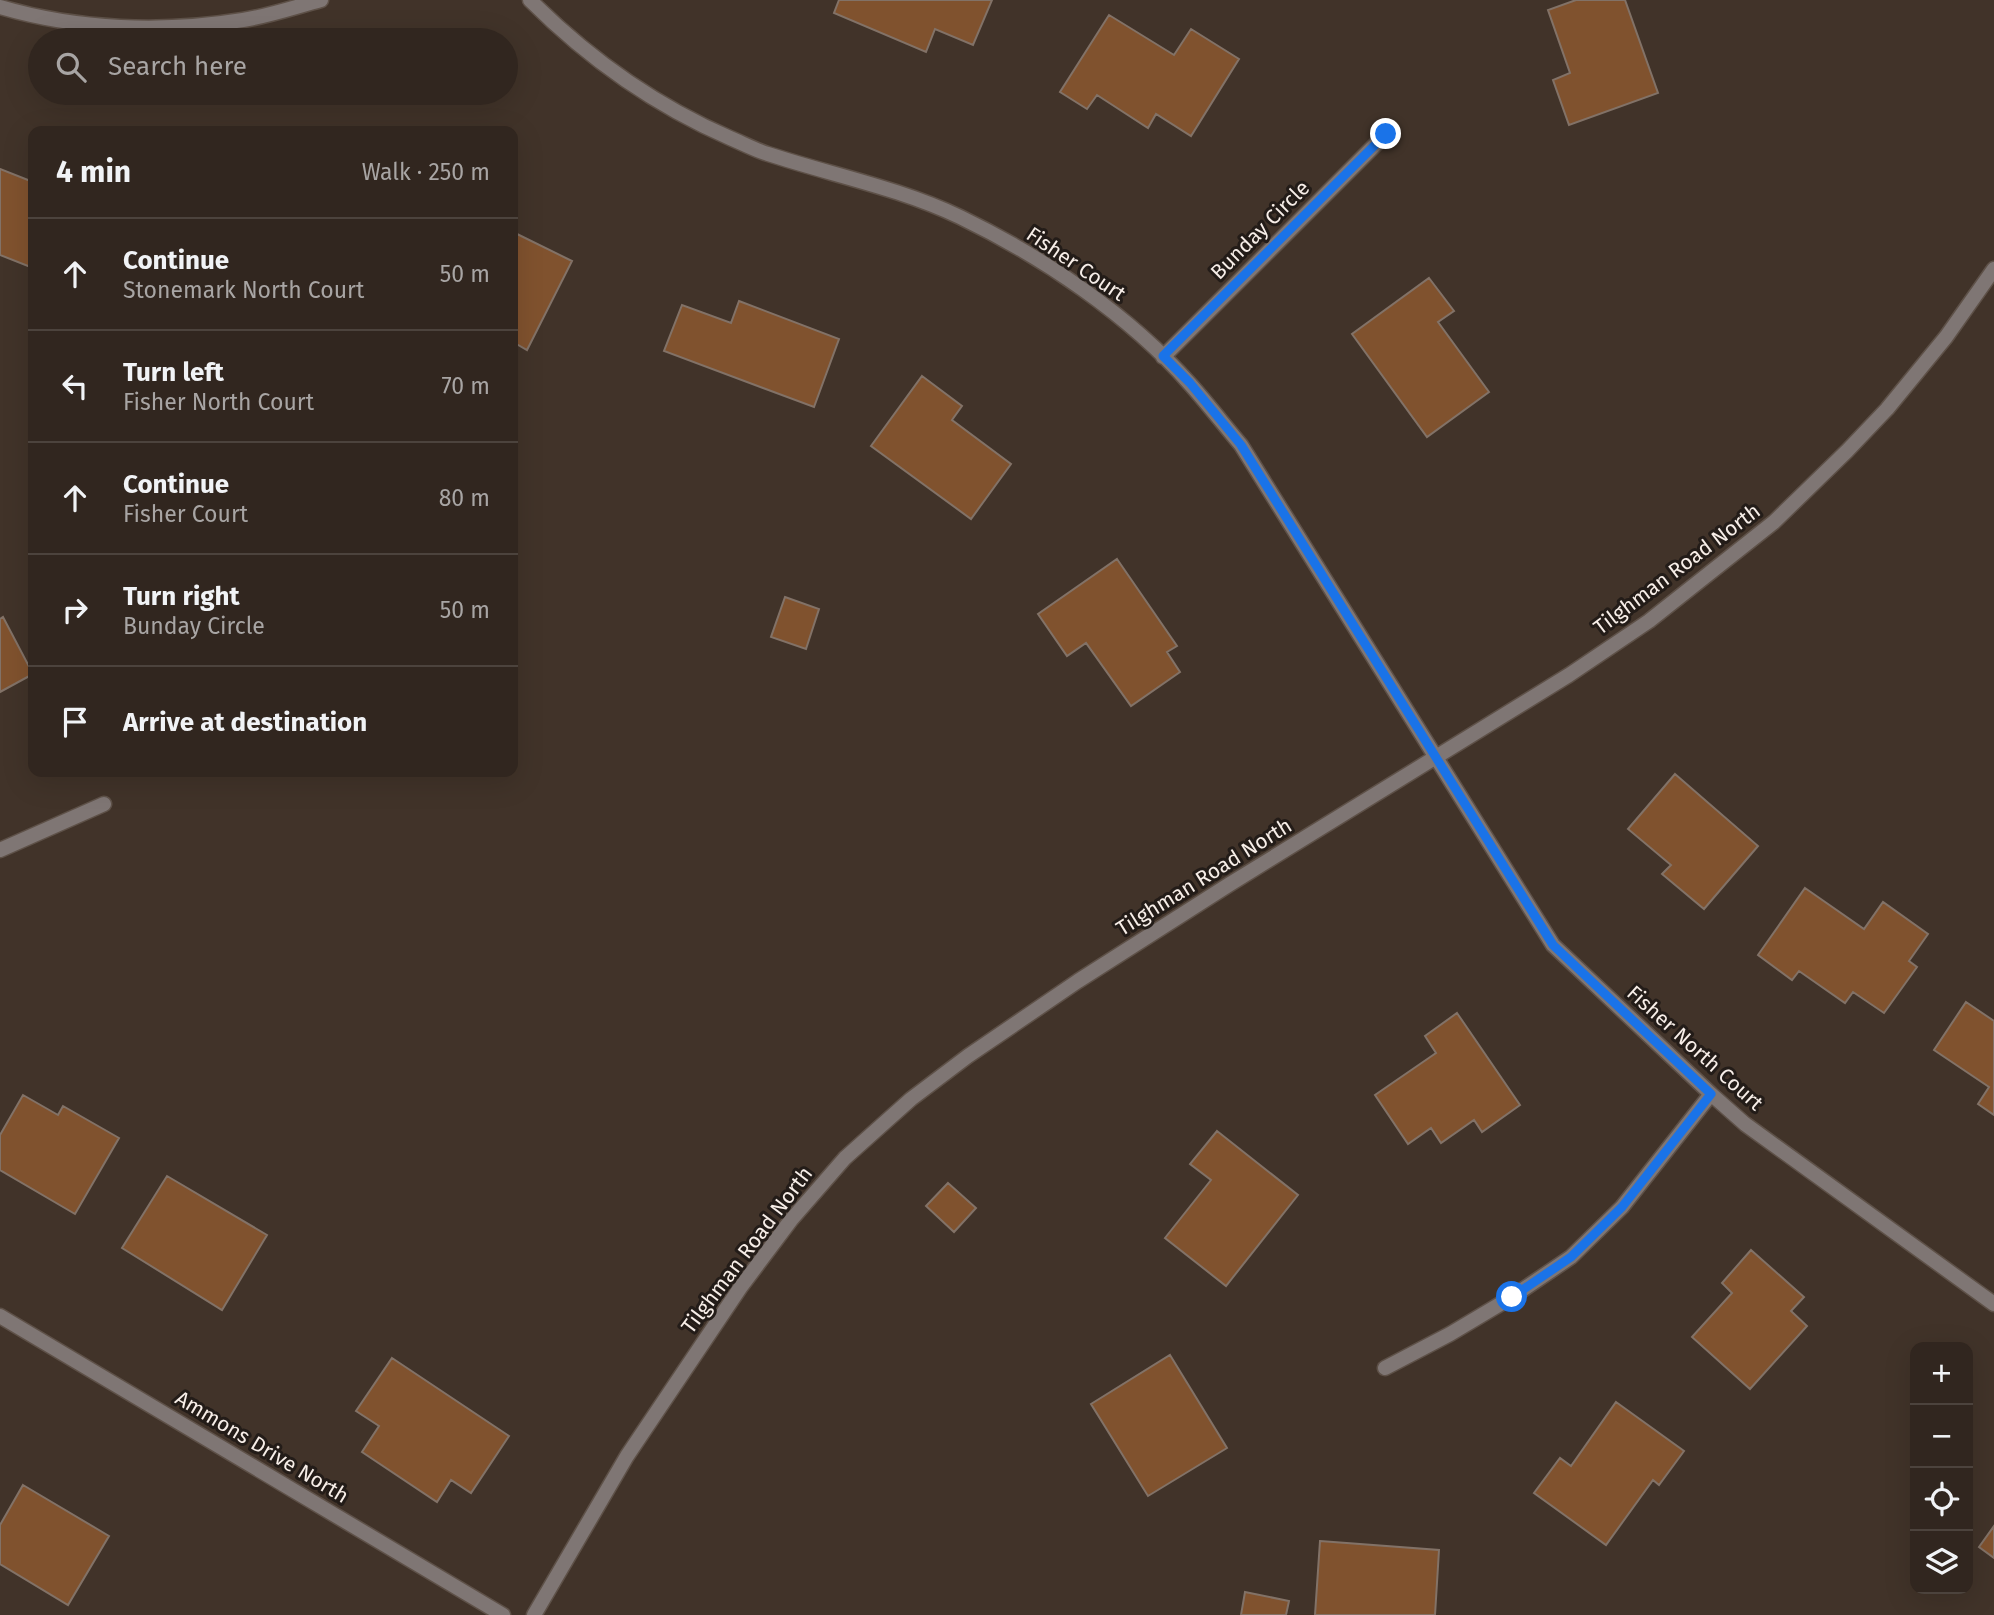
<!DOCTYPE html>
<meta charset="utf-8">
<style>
:root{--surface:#31261f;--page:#392e28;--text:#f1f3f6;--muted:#a8a5a4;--line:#4c433d}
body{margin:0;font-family:"Fira Sans",sans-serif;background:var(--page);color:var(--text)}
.controls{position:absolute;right:21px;bottom:21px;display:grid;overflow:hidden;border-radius:14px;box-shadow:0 7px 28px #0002}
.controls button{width:63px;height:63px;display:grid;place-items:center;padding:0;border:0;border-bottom:2px solid var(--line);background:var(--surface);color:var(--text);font:35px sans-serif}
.stop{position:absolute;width:21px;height:21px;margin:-16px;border:5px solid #1a73e8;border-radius:50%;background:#fff}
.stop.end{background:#1a73e8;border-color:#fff;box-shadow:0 2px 7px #0008}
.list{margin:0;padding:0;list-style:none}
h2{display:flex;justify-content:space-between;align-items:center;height:91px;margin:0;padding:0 28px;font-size:30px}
h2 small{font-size:23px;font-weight:400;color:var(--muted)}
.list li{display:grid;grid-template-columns:46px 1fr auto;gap:21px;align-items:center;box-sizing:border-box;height:112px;padding:0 28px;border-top:2px solid var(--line)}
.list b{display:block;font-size:26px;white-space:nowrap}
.list p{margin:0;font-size:23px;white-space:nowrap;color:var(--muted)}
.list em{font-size:23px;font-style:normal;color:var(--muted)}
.icon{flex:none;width:38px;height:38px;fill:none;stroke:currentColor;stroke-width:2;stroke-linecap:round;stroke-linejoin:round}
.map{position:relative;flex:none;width:1994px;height:1615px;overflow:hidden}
.search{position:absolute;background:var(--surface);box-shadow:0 7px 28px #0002;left:28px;top:28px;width:490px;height:77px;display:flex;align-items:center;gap:18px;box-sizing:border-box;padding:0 24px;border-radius:38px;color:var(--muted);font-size:26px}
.panel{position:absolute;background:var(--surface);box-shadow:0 7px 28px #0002;left:28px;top:126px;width:490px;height:651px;border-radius:14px}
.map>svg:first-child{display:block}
.building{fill:#80522e;stroke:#827267;stroke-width:2}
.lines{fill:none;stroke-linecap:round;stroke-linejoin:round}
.minor-casing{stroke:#5e5148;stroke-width:17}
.tertiary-casing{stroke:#5e5148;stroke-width:17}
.minor{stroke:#7f7674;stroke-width:14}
.tertiary{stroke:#7f7674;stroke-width:14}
.route{stroke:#1a73e8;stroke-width:9}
.labels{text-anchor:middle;stroke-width:6;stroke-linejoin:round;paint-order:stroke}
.street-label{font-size:21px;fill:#f7eee8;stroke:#231c18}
</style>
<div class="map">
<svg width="1994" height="1615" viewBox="0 0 1994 1615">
<rect width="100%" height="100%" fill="#413329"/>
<!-- building -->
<path class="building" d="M839 0H992L973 45 935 29 926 52 834 13Z
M1576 0H1625L1658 93 1569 125 1553 80 1570 73 1548 10Z
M1109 15 1174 55 1191 29 1239 59 1191 136 1156 114 1148 128 1097 95 1087 109 1060 92Z
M0 169 33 182V268L0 255Z
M513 232 572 261 527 350 513 342Z
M1429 278 1454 311 1438 322 1489 392 1427 437 1352 334Z
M739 301 839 339 814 407 664 351 682 305 731 323Z
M922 376 962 406 952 420 1011 464 971 519 871 446Z
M1117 559 1177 646 1167 652 1180 672 1131 706 1086 643 1067 656 1038 614Z
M785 597 819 609 806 649 771 637Z
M3 617 33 674 0 692V619Z
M1675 774 1758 846 1704 909 1662 874 1671 865 1628 829Z
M1805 888 1864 929 1883 902 1928 934 1909 961 1917 967 1884 1013 1853 992 1845 1003 1799 971 1792 980 1758 955Z
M1966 1002 1994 1021V1115L1978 1104 1989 1087 1934 1050Z
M1457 1013 1520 1105 1482 1132 1474 1120 1441 1143 1431 1128 1408 1144 1375 1095 1436 1053 1425 1036Z
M23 1095 58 1115 63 1106 119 1138 75 1214 0 1170V1135Z
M1217 1131 1298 1195 1226 1286 1165 1238 1211 1180 1190 1164Z
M167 1176 267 1235 222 1310 122 1248Z
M948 1183 976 1208 954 1232 926 1206Z
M1751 1250 1804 1297 1791 1311 1807 1326 1750 1389 1692 1337 1732 1293 1722 1283Z
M1170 1355 1227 1448 1148 1496 1091 1404Z
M392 1358 509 1436 471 1493 451 1480 437 1502 362 1452 379 1426 356 1411Z
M1616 1402 1684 1451 1659 1485 1653 1480 1606 1545 1534 1493 1560 1458 1571 1466Z
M23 1485 109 1536 68 1605 0 1564V1525Z
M1994 1526V1558L1979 1547Z
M1320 1541 1439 1550 1435 1615H1315Z
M1245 1592 1289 1601 1286 1615H1241Z"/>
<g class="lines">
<defs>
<path id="minor" d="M530 0C588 58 654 105 730 138 742 143 755 150 768 154 832 175 899 188 960 217 1043 257 1129 315 1190 384 1208 404 1224 425 1241 445L1553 945 1711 1094 1745 1124 1994 1304
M0 7C78 30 163 33 243 20 269 16 295 7 321 0
M1163 357 1386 134
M0 850 104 804
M0 1316 503 1615
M1385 1368 1450 1334 1512 1297 1571 1257 1622 1207 1711 1094"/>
<path id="tertiary" d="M534 1615 627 1456 740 1288 791 1220 845 1158 911 1099 968 1056 1078 981 1230 884 1569 675 1649 621 1774 522 1847 451 1887 409 1946 337 1994 269"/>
</defs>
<!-- minor casing -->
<use href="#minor" class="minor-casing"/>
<!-- tertiary casing -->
<use href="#tertiary" class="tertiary-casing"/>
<!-- minor -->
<use href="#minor" class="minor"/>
<!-- tertiary -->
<use href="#tertiary" class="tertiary"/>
</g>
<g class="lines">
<!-- route -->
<path class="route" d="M1386 134 1163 356 1190 383 1241 445 1553 945 1711 1094 1622 1207 1571 1257 1512 1297"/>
</g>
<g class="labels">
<!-- street labels -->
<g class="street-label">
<text transform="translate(1260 230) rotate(-45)" y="7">Bunday Circle</text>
<text transform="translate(1076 264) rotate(34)" y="7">Fisher Court</text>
<text transform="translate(1677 569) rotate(-37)" y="7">Tilghman Road North</text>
<text transform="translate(1204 877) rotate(-32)" y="7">Tilghman Road North</text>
<text transform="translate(1695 1048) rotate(42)" y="7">Fisher North Court</text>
<text transform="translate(747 1250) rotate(-53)" y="7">Tilghman Road North</text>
<text transform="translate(262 1447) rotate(31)" y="7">Ammons Drive North</text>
</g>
</g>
</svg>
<div class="controls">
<button>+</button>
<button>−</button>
<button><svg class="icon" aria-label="locate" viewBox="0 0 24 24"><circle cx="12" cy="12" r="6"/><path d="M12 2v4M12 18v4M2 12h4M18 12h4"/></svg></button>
<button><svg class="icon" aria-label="layers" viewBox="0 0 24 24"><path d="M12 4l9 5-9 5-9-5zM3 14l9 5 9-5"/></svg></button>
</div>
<div class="stop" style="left:1512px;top:1297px"></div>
<div class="stop end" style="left:1386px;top:134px"></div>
<div class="search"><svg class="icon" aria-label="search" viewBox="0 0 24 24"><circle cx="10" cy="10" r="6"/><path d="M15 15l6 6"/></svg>Search here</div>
<section class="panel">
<h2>4 min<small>Walk · 250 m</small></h2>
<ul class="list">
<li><svg class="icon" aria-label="ahead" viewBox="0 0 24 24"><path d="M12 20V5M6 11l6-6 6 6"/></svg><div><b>Continue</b><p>Stonemark North Court</p></div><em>50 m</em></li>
<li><svg class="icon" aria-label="left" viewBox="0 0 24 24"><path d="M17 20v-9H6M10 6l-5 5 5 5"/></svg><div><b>Turn left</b><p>Fisher North Court</p></div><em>70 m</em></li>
<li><svg class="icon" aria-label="ahead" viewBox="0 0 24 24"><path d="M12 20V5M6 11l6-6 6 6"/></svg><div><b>Continue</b><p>Fisher Court</p></div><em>80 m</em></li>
<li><svg class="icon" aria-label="right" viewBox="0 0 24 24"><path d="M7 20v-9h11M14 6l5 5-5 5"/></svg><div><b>Turn right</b><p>Bunday Circle</p></div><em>50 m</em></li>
<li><svg class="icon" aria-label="arrive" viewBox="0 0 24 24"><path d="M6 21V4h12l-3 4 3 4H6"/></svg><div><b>Arrive at destination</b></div></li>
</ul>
</section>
</div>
